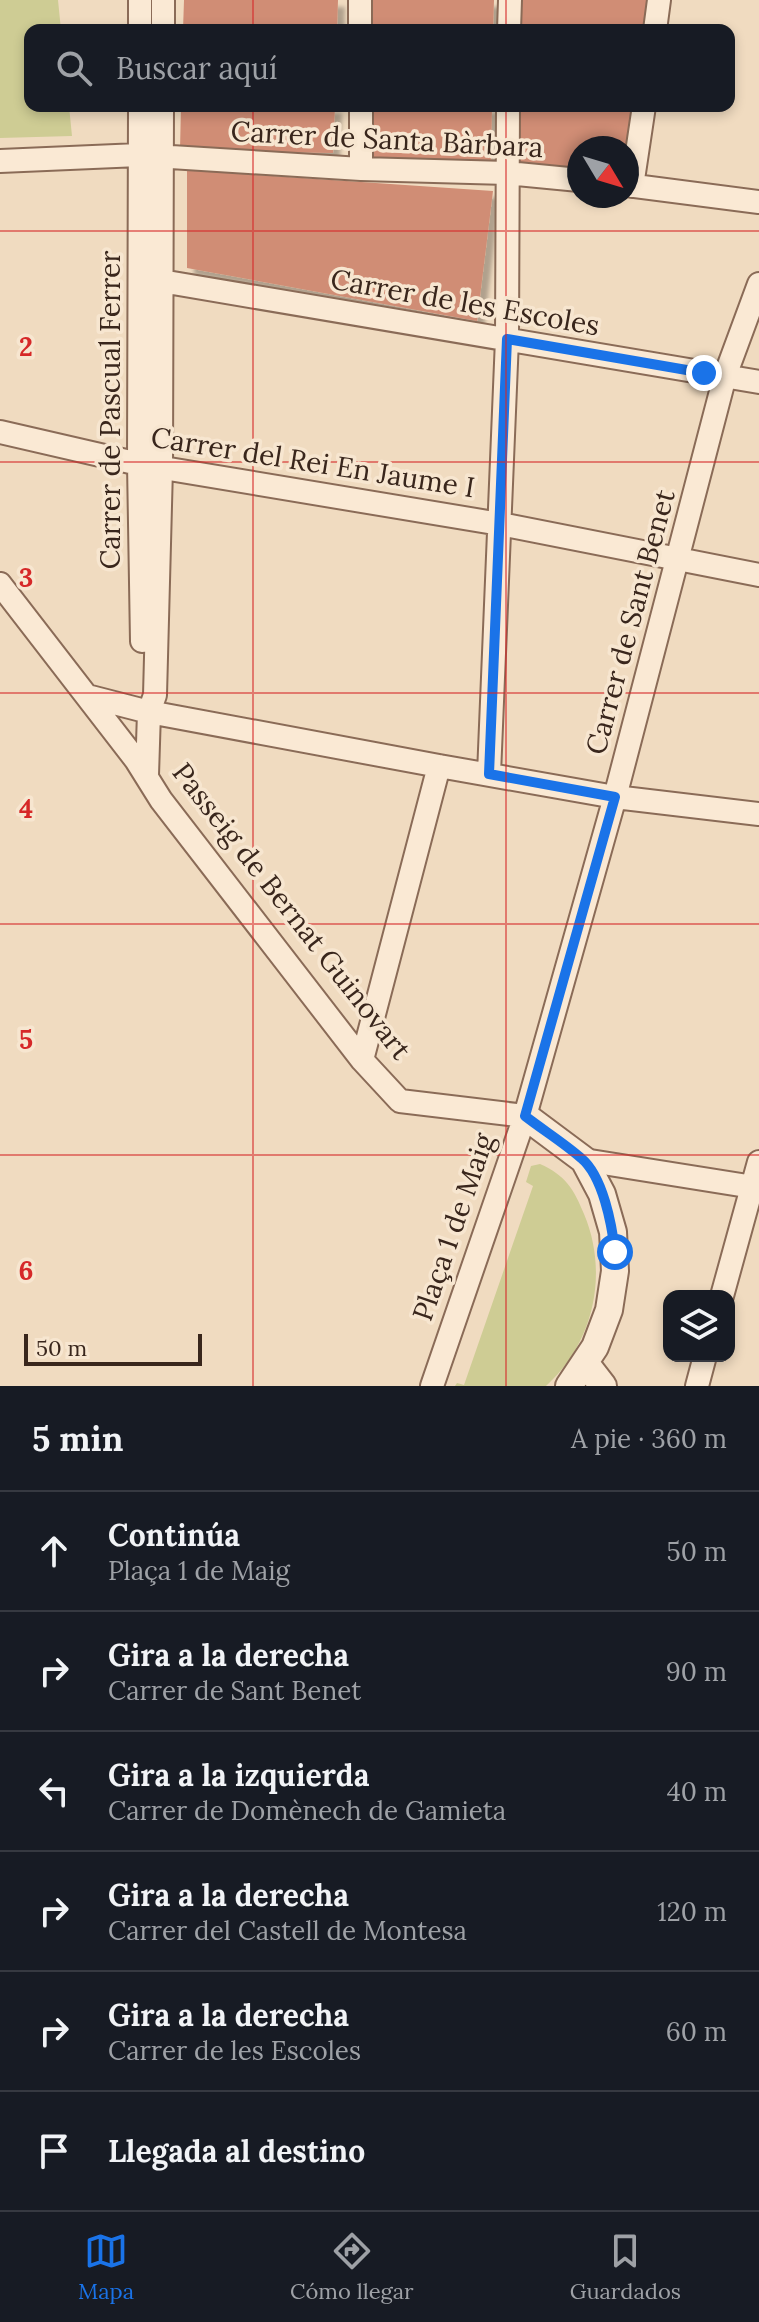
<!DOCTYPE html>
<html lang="es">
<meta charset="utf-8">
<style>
:root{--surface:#171b24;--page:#20242c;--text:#f1f3f6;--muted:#9ea1a6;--line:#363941;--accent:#1a73e8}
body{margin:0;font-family:Lora,serif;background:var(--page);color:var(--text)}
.controls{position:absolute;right:24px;bottom:24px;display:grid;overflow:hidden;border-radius:16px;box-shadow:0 4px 12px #0003}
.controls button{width:72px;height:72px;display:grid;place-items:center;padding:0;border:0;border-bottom:2px solid var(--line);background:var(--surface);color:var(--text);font:40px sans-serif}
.compass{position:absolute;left:567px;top:136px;width:72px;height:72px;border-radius:50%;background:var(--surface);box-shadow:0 4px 12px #0003;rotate:128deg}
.scale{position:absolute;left:24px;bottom:20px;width:178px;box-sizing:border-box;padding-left:8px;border:4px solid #39261c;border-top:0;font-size:22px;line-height:28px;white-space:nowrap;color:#39261c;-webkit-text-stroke:6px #f7e6d0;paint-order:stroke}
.stop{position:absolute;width:24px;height:24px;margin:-18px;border:6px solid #1a73e8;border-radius:50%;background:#fff}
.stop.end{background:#1a73e8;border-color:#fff;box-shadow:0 2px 8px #0008}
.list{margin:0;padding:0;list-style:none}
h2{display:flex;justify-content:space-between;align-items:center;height:104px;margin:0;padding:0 32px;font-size:34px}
h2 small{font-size:26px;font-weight:400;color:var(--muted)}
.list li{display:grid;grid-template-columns:52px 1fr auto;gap:24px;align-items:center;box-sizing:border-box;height:120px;padding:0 32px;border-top:2px solid var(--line)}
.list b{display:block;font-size:30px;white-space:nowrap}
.list p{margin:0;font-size:26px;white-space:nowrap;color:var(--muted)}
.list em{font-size:26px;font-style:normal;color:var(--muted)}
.icon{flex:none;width:44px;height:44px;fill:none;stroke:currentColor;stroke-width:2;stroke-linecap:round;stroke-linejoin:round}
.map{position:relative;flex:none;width:759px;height:1386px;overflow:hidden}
.search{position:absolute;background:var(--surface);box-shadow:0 4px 12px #0003;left:24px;right:24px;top:24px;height:88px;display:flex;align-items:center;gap:20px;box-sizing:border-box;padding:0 28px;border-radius:16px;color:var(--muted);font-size:30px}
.sheet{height:824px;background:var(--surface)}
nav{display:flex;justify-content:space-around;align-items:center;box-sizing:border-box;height:112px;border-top:2px solid var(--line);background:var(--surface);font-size:22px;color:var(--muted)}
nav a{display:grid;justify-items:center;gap:4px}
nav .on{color:var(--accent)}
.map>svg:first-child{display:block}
.green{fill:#cecc94}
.building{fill:#d08d75;filter:url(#shadow)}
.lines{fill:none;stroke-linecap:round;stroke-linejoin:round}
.minor-casing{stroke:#8a6b57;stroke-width:26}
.tertiary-casing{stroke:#8a6b57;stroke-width:30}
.minor{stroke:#fae9d4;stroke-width:22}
.tertiary{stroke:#fae9d4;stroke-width:26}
.route{stroke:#1a73e8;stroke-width:10}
.grid{fill:none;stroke:#d62828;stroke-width:2;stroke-opacity:0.55}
.labels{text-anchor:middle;stroke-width:7;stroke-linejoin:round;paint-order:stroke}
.street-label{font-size:28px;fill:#39261c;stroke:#f7e6d0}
.grid-label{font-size:26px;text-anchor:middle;font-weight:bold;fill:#d62828;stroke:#f7e6d0;stroke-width:7;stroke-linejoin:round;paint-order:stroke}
</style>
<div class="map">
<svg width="759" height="1386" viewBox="0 0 759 1386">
<defs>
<filter id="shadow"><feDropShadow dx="7" dy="7" stdDeviation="2" flood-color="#0004"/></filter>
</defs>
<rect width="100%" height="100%" fill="#f0dbc0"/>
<!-- green -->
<path class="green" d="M0 0H58L61 30H30V106H69L72 136 0 138Z
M540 1164C565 1175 574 1189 584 1214 609 1273 594 1343 546 1386H455L457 1383 464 1385 533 1186 526 1182 531 1166Z"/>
<!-- building -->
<path class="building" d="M184 0H338L337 30H183Z
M367 0H494L493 30H367Z
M516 0H652L647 30H515Z
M181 106H335L333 153 180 150Z
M366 106H492L491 160 365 159Z
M515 106H636L627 148H579V176L514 167Z
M187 170 493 191 477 321 187 268Z"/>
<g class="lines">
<defs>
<path id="minor" d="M360 0V30
M140 30V0
M163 30V0
M509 30 510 0
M655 30 659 0
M140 106 139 464 142 641
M361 106V169
M0 161 139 155 361 169 507 173 579 180
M627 185 759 202
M632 186 644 106
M161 281 759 382
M0 432 139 464 500 524 759 575
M0 584 136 760 161 800 362 1060 400 1101 525 1116
M87 696 149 712 439 766 615 797 759 814
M489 774 507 339 508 106
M147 775 149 712 155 695 161 468 162 106
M362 1060 439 766
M584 1160 759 1188
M722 1296 759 1162
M432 1386 525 1116 615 797 725 376 759 284
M697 1386 705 1356"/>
<path id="tertiary" d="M525 1116 584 1160 602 1194 613 1232 615 1271 609 1310 595 1347 569 1386
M586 1364 603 1386"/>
</defs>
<!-- minor casing -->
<use href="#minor" class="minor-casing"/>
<!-- tertiary casing -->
<use href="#tertiary" class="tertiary-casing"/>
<!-- minor -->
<use href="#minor" class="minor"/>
<!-- tertiary -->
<use href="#tertiary" class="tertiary"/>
</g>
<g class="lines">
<!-- route -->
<path class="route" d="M615 1252C612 1225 603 1176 581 1158 564 1143 543 1130 525 1116L615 797 489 774 507 339 704 373"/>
</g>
<!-- grid -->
<path class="grid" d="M253 0V30M506 0V30M253 106V1386M506 106V1386M0 231H759M0 462H759M0 693H759M0 924H759M0 1155H759"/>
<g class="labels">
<!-- street labels -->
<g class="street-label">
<text transform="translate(387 139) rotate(3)" y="10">Carrer de Santa Bàrbara</text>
<text transform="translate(465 302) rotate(10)" y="10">Carrer de les Escoles</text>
<text transform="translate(110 410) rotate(-90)" y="10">Carrer de Pascual Ferrer</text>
<text transform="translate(313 462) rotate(9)" y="10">Carrer del Rei En Jaume I</text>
<text transform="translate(630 622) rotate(-75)" y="10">Carrer de Sant Benet</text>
<text transform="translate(292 911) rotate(52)" y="10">Passeig de Bernat Guinovart</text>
<text transform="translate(453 1227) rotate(-71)" y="10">Plaça 1 de Maig</text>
</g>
</g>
<g class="grid-label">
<text x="26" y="356">2</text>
<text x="26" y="587">3</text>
<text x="26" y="818">4</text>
<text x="26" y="1049">5</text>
<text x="26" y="1280">6</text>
</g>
</svg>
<div class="controls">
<button><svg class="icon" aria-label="layers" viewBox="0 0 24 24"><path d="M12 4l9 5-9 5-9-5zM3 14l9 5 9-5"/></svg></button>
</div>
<svg class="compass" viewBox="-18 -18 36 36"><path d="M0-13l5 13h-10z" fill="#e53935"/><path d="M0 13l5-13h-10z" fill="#9ea1a6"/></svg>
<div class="scale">50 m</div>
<div class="stop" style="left:615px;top:1252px"></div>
<div class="stop end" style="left:704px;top:373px"></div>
<div class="search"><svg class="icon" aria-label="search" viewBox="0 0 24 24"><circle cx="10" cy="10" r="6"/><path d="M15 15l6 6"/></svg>Buscar aquí</div>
</div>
<section class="sheet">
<h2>5 min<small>A pie · 360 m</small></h2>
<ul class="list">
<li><svg class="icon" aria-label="ahead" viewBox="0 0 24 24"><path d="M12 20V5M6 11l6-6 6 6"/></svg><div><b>Continúa</b><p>Plaça 1 de Maig</p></div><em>50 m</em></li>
<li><svg class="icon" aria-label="right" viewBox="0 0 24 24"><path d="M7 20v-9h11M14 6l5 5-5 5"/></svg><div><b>Gira a la derecha</b><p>Carrer de Sant Benet</p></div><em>90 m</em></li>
<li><svg class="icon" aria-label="left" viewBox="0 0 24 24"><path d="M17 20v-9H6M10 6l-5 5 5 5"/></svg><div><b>Gira a la izquierda</b><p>Carrer de Domènech de Gamieta</p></div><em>40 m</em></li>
<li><svg class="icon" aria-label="right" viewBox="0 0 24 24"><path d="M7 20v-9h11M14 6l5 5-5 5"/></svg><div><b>Gira a la derecha</b><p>Carrer del Castell de Montesa</p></div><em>120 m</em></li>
<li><svg class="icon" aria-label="right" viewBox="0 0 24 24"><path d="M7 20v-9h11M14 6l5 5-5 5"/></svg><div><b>Gira a la derecha</b><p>Carrer de les Escoles</p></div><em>60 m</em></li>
<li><svg class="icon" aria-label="arrive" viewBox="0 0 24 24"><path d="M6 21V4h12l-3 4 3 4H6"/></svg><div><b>Llegada al destino</b></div></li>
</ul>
</section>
<nav>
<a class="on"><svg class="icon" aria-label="map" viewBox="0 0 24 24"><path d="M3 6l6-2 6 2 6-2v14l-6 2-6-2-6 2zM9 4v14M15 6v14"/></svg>Mapa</a>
<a><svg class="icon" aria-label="directions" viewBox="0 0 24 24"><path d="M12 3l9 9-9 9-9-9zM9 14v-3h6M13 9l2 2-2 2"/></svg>Cómo llegar</a>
<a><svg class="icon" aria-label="saved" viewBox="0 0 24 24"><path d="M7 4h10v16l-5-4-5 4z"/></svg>Guardados</a>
</nav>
